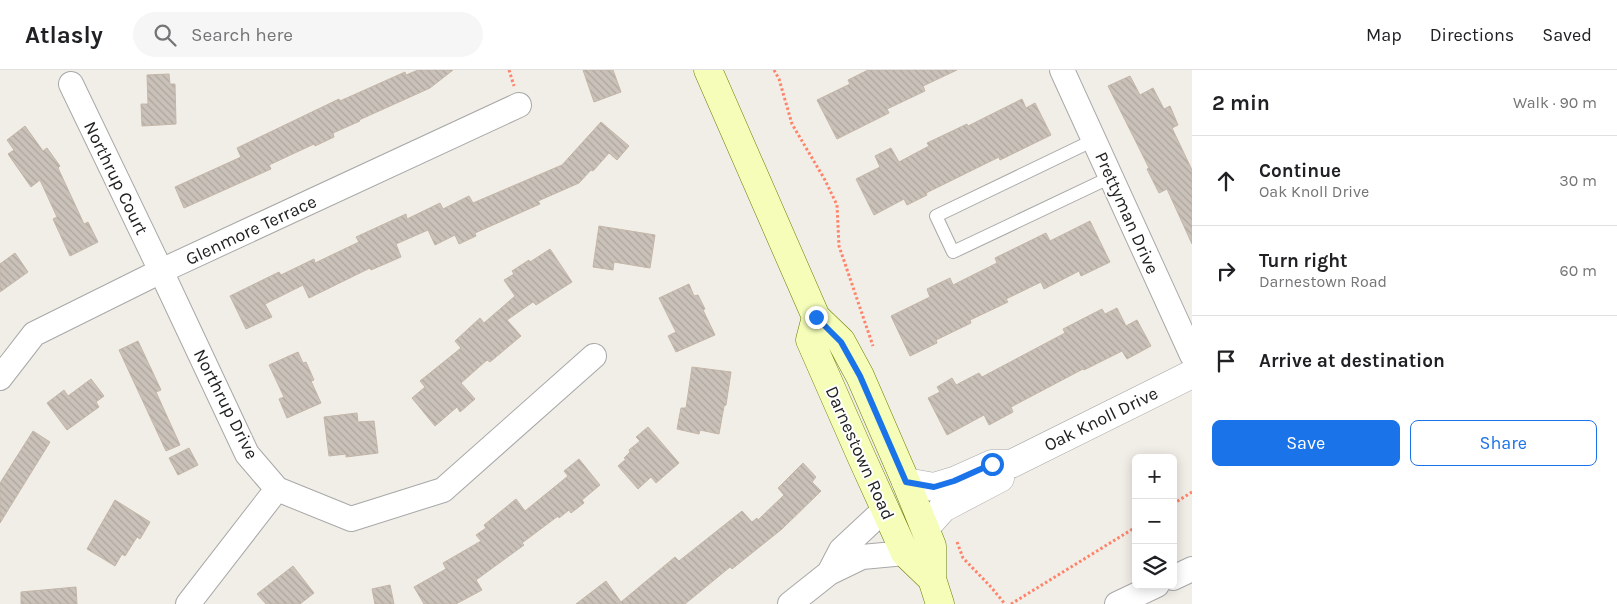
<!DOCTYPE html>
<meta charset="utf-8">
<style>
:root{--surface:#fff;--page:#f6f6f6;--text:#202124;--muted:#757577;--line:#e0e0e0;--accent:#1a73e8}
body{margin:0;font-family:Karla,sans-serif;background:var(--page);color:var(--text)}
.controls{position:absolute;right:15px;bottom:15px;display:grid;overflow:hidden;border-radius:8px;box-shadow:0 2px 12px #0003}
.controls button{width:45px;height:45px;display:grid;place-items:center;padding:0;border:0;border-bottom:1px solid var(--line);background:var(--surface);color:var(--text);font:25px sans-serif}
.stop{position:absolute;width:15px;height:15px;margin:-11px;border:4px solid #1a73e8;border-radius:50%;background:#fff}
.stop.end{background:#1a73e8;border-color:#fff;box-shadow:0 1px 5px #0008}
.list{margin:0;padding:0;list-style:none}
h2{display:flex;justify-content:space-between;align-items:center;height:65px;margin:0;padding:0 20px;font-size:21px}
h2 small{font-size:16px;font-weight:400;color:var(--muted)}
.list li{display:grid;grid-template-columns:32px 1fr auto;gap:15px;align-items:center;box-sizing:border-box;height:90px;padding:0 20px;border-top:1px solid var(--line)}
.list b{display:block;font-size:19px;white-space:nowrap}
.list p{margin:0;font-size:16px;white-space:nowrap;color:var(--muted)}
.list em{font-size:16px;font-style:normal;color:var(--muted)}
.actions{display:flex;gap:10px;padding:15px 20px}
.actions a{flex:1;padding:11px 0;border:1px solid var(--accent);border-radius:8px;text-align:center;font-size:18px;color:var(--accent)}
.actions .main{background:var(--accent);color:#fff}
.icon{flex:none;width:28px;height:28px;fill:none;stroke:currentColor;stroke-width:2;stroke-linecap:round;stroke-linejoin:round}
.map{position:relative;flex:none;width:1192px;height:534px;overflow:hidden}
header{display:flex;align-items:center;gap:30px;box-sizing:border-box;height:70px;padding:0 25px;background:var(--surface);border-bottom:1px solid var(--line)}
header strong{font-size:24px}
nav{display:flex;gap:28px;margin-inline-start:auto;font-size:18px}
.search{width:350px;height:45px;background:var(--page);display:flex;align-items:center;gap:12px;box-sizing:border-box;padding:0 18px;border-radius:28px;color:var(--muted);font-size:19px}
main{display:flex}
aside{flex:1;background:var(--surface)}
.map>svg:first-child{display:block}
.building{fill:url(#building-back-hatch);stroke:#c4b6a8}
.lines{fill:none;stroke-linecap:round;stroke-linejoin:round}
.service-casing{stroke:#a8a8a8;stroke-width:14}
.minor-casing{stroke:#a8a8a8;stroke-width:26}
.tertiary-casing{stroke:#a8a8a8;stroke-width:29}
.secondary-casing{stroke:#697f00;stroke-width:29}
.path{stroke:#ff836a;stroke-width:3;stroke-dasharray:2.5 2.5;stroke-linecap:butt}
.service{stroke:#fff;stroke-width:12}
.minor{stroke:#fff;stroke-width:24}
.tertiary{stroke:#fff;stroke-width:28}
.secondary{stroke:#f5fdb9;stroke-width:28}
.route{stroke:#1a73e8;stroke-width:6}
.labels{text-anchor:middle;stroke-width:4;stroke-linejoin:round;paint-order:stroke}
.street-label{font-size:18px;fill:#212121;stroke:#fff}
</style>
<header>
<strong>Atlasly</strong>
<div class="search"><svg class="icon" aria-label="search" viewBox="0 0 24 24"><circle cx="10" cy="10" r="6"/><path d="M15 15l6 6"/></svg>Search here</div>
<nav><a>Map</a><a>Directions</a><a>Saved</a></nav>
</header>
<main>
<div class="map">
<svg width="1192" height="534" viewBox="0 0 1192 534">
<defs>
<pattern id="building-back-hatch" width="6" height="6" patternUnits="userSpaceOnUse" patternTransform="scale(1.25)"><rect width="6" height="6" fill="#cac2b9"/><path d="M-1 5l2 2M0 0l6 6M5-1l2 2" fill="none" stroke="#ada69f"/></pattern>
</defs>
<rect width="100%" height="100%" fill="#f1eee7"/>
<!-- building -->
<path class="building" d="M418 0H453L430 18 359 50 360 51 333 63 334 67 315 76 314 74 269 95 271 99 184 138 175 117 241 87 237 78 339 29 340 31 405 2 406 5Z
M583 0H613L621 22 594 32Z
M868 0H957L923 16 925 21 887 39 889 43 837 69 817 30 850 14 848 10Z
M169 4 170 14H175L176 54 142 56 141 34H148L147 5Z
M1130 6 1140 25 1153 18 1164 39 1170 36 1178 55 1172 58 1192 100V174L1167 119 1159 123 1147 99 1149 98 1108 16Z
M1022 29 1026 38 1035 33 1051 65 1000 90 999 87 926 123 927 125 907 135 904 129 874 145 856 109 880 97 875 86 891 78 899 92 929 76 927 73 967 54 968 56Z
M601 52 629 76 617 90 609 83 593 101 591 100 579 113 538 131 540 134 475 163 476 166 459 174 455 165 435 175 428 160 396 174 401 187 371 200 370 198 309 228 303 215 265 234 272 247 246 259 230 226 279 202 281 205 314 189 315 193 359 172 356 167 406 144 407 149 440 133 443 139 469 126 473 133 562 95Z
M25 56 43 81 47 78 60 96 58 98 84 154 88 152 98 172 70 186 53 149 57 147 40 110 31 117 8 84 14 80 7 70Z
M1090 151 1110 192 1081 206 1079 201 1044 219 1041 212 1006 229 1008 232 970 250 971 253 936 270 937 273 910 286 891 246 930 227 927 219 950 208 953 215 997 193 995 188 1046 163 1050 171Z
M599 156 655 165 650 198 614 192 613 200 593 197Z
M550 179 572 212 536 235 533 232 507 250 521 266 490 292 487 290 461 313 475 329 460 342 457 337 435 356 412 328 425 317 420 311 461 278 455 271 480 248 484 253 515 226 504 210 514 204 512 201 529 190 530 192Z
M15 183 28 202 0 222V194Z
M689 214 694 226 698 225 705 239 703 240 715 265 676 282 668 266 676 262 659 228Z
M1117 238 1126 256 1137 250 1151 276 1127 289 1122 281 1084 300 1083 299 1011 337 1013 342 989 355 984 345 947 365 928 328 940 322 937 317 952 308 956 315 979 303 982 307 1065 263 1063 259 1102 239 1105 244Z
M138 271 161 320 156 322 180 375 166 381 119 280Z
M298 282 303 293 306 292 314 310 311 311 321 333 287 348 279 329 284 327 269 295Z
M692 297 731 302 726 335 724 336 719 364 700 360 699 364 677 359 681 338H686Z
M91 309 104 326 96 332 99 337 67 360 47 333 64 320 68 326Z
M357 343 358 352 374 351 378 383 346 387V384L329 386 324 347Z
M648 357 679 393 656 413 651 407 638 419 618 396 626 389 624 388 630 382 629 380 640 371 636 367Z
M33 361 50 372 0 453V413Z
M189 378 198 395 178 405 169 388Z
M579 389 600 415 582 430 584 433 571 443 569 440 559 448 558 446 522 473 524 475 476 510 482 520 456 534H424L414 517 446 499 443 493 481 471 476 465 486 458 484 455 516 429 525 441 568 406 564 401Z
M803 393 816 407 812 412 821 421 782 459 732 499 730 497 685 534H576L606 511 621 532 675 487 679 491 742 441 752 452 757 448 758 450 784 425 778 418Z
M115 430 150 452 140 469 137 467 125 486 122 484 115 496 87 479Z
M293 496 314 523 300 534H266L257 524Z
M390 515 394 534H375L372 519Z
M76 517 77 534H21V522Z"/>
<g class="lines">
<defs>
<path id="service" d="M1094 70 936 146 953 182 1111 107"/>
<path id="minor" d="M1062 0 1192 285
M71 14 161 201 247 384 277 419 351 449 443 420 594 286
M0 308 34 264 161 201 519 35
M829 503 841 480 885 439
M1173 508 1192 499
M188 534 277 419
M790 534 829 503 862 487 905 483
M1117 534 1157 515"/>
<path id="tertiary" d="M906 412 934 417 954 411 992 394H1011L1192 304
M926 457 943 438 1000 408"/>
<path id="secondary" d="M708 0 816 247 841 271 860 306 906 412 932 476V509L940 534
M816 247 810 270 861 386 905 483 932 509"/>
</defs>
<!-- service casing -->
<use href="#service" class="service-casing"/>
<!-- minor casing -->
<use href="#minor" class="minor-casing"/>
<!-- tertiary casing -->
<use href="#tertiary" class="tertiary-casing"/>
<!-- secondary casing -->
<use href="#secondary" class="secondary-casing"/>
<!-- path -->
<path class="path" d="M509 0 514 16
M774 0 779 9 792 54 825 110 837 135 839 176 873 276
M1173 434 1192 422
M957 472 963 488 991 517 1005 534
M1011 534 1136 457"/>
<!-- service -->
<use href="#service" class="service"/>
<!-- minor -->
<use href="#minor" class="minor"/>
<!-- tertiary -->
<use href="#tertiary" class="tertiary"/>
<!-- secondary -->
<use href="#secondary" class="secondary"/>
</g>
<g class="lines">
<!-- route -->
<path class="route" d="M816 247 841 272 860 306 906 412 934 417 954 411 992 394"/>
</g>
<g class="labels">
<!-- street labels -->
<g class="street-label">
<text transform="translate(116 108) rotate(64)" y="6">Northrup Court</text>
<text transform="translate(1127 143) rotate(66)" y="6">Prettyman Drive</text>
<text transform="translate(251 160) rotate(-25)" y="6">Glenmore Terrace</text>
<text transform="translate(226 334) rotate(63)" y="6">Northrup Drive</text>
<text transform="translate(1101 349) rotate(-26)" y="6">Oak Knoll Drive</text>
<text transform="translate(860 383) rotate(66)" y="6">Darnestown Road</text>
</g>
</g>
</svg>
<div class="controls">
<button>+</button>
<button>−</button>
<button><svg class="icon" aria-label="layers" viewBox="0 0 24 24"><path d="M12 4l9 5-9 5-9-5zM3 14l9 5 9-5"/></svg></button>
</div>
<div class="stop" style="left:992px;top:394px"></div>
<div class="stop end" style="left:816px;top:247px"></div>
</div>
<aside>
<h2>2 min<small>Walk · 90 m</small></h2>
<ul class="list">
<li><svg class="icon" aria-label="ahead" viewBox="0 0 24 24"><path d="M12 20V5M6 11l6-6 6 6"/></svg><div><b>Continue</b><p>Oak Knoll Drive</p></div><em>30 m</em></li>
<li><svg class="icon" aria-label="right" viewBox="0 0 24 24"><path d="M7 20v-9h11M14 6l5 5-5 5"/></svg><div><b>Turn right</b><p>Darnestown Road</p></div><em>60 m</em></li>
<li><svg class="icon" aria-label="arrive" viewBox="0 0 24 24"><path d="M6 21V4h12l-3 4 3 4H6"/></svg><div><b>Arrive at destination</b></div></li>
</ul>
<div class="actions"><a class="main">Save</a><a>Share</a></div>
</aside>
</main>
